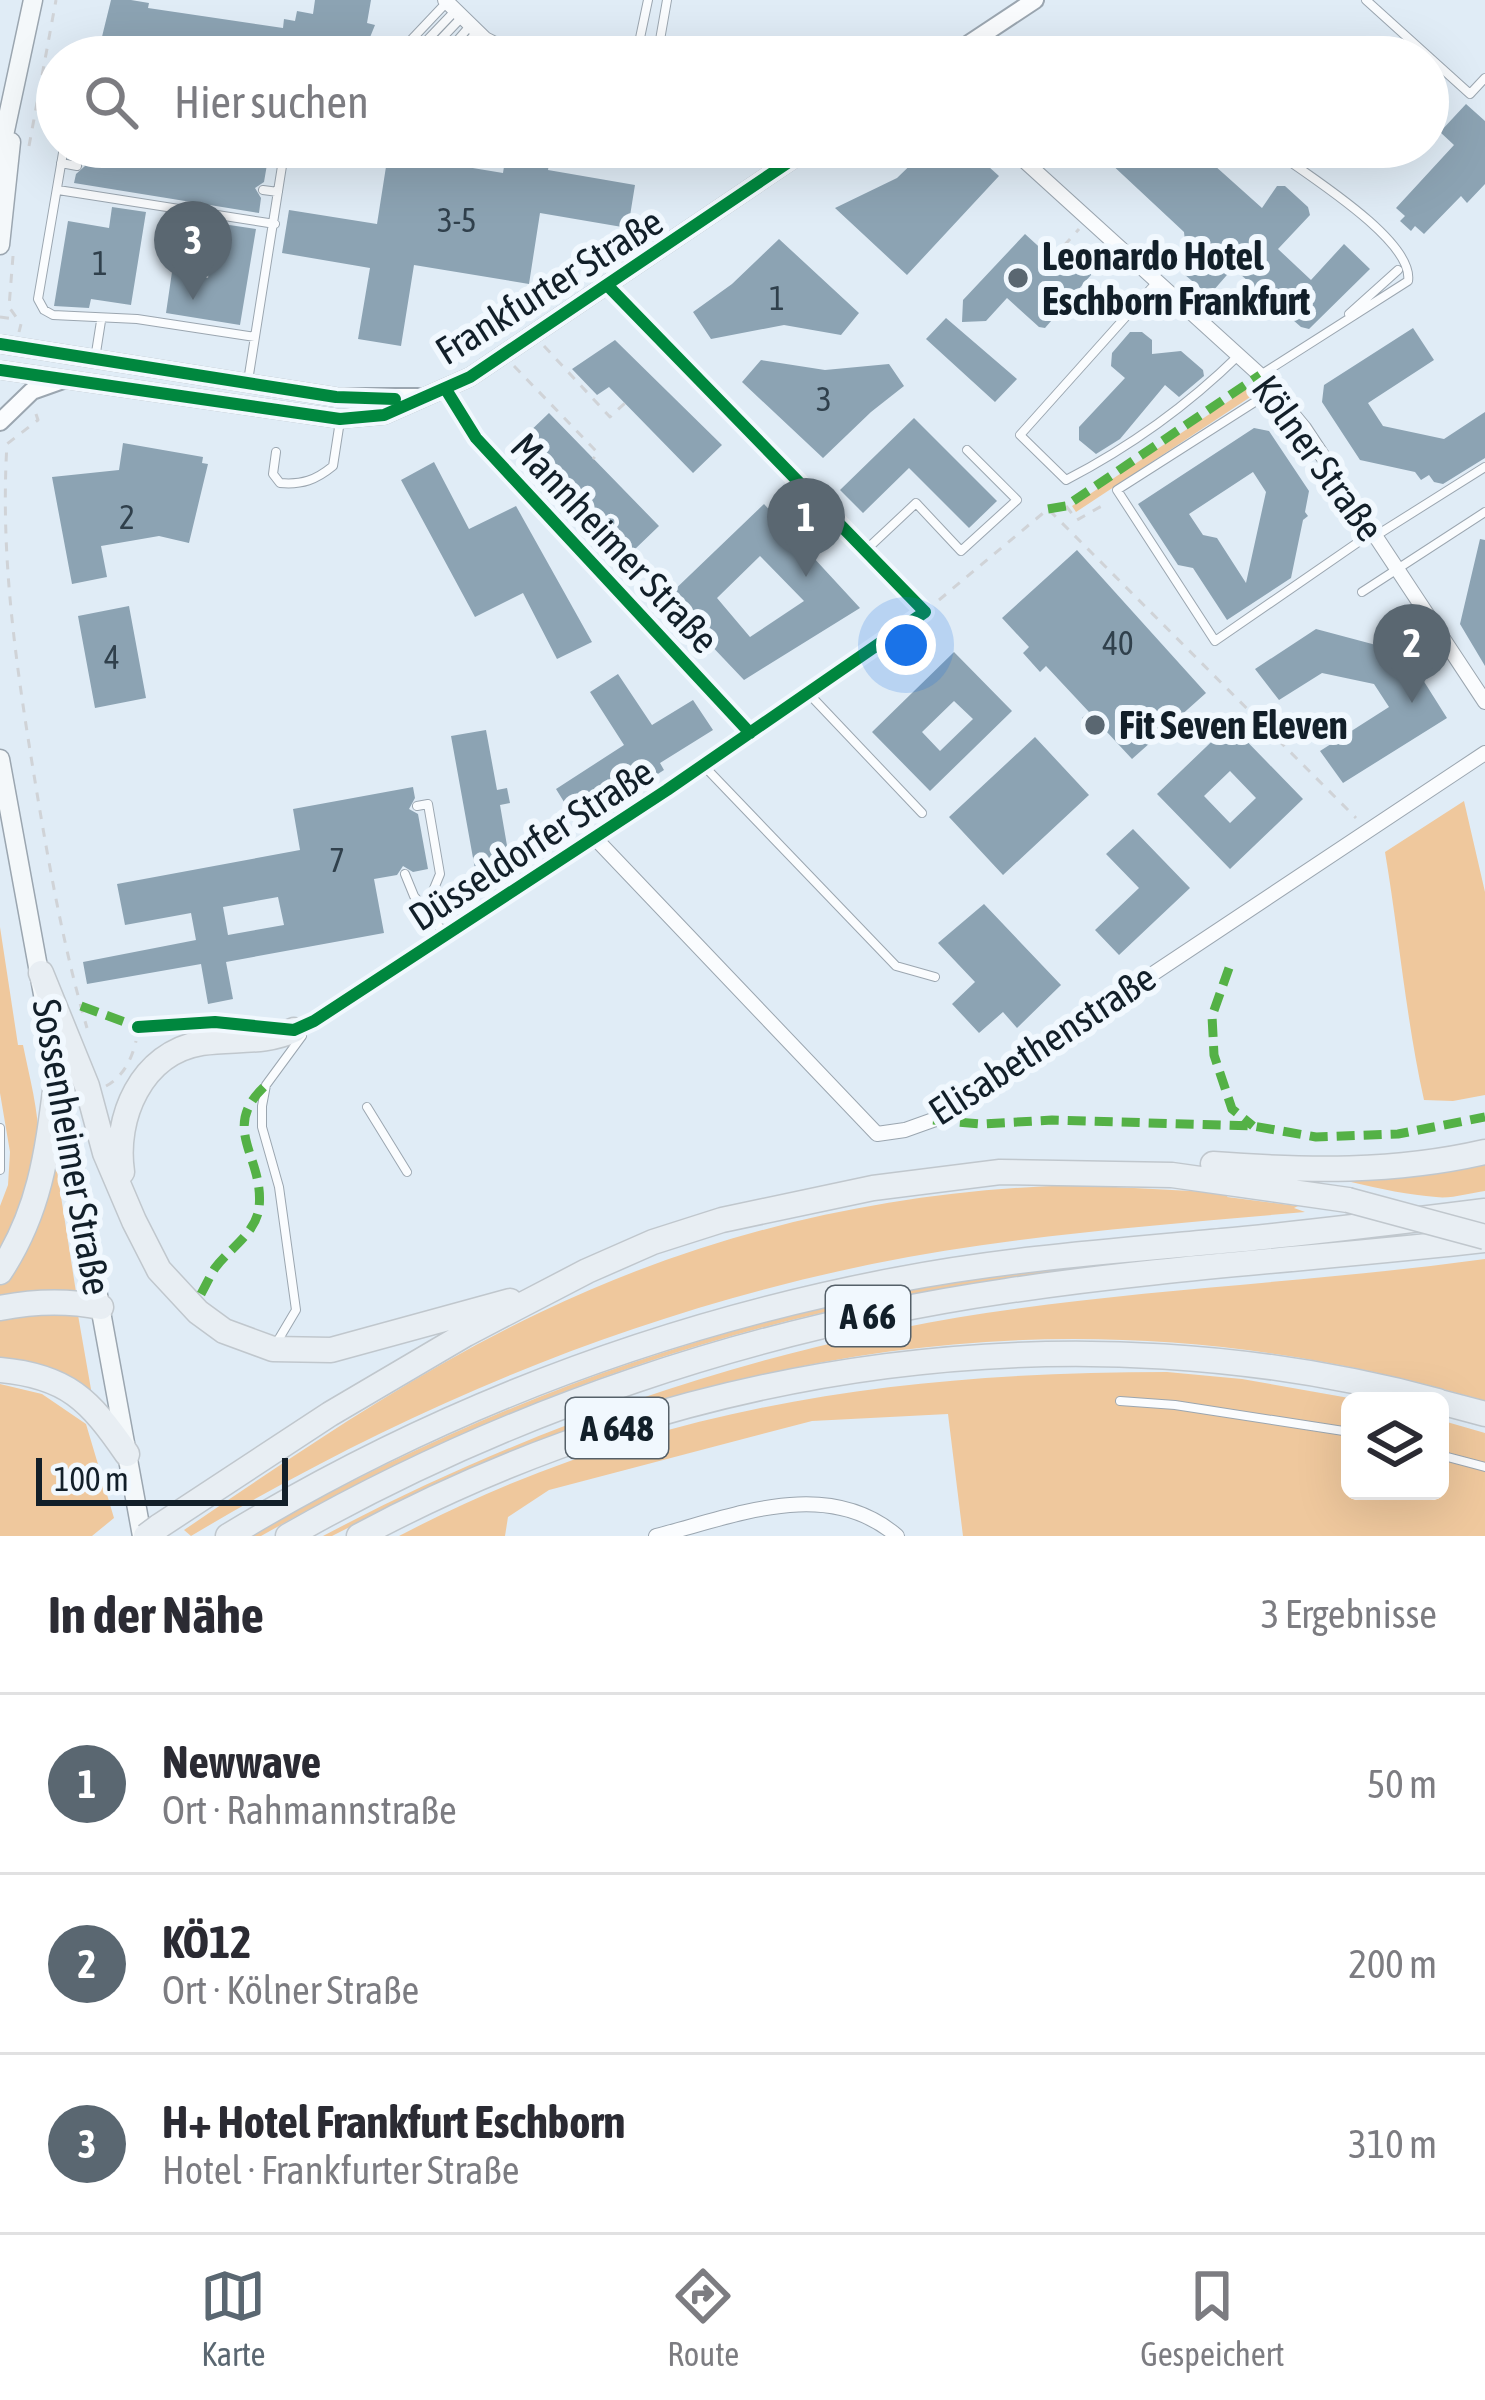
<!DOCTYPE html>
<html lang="de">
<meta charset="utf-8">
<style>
:root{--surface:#fff;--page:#f7f7f7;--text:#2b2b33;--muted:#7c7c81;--line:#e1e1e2;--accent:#5a6771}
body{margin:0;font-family:"Asap Condensed",sans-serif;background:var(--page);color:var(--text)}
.controls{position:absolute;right:36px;bottom:36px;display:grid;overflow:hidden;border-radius:18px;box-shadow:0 12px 48px #0002}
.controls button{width:108px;height:108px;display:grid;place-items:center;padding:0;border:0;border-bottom:3px solid var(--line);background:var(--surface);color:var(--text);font:60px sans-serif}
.scale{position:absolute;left:36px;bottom:30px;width:252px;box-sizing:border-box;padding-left:12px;border:6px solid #121f29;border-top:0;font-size:33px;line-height:42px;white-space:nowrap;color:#121f29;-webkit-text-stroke:9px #f1f8fe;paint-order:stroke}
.you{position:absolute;left:906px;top:645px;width:42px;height:42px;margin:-30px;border:9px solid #fff;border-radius:50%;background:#1a73e8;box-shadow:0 0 0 18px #1a73e833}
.badge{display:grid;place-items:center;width:78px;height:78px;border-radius:50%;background:var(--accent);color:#fff;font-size:39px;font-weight:700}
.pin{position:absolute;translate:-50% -99px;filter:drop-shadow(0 3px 6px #0008)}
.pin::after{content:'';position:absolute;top:63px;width:42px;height:36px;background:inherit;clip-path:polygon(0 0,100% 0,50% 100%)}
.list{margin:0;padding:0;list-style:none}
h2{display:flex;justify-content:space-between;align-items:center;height:156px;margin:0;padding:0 48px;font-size:51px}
h2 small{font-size:39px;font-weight:400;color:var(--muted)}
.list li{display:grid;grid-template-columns:78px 1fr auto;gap:36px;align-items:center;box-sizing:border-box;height:180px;padding:0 48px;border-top:3px solid var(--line)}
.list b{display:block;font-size:45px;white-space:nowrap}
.list p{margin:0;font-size:39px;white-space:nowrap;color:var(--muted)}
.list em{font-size:39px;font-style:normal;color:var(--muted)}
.icon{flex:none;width:66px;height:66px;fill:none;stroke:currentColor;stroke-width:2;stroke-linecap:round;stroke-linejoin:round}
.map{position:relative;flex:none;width:1485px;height:1536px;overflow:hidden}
.search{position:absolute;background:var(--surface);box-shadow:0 12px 48px #0002;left:36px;right:36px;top:36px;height:132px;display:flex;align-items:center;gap:30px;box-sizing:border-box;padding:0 42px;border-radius:66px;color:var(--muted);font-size:45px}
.sheet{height:696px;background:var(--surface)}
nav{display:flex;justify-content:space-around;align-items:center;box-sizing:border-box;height:168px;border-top:3px solid var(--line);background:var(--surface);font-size:33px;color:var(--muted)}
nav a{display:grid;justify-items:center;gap:6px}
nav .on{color:var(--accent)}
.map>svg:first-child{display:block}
.green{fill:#efc89d}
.building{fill:#8ca3b3;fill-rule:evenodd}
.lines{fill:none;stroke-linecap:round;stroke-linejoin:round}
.service-casing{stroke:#9ba6b0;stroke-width:10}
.minor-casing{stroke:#9ba6b0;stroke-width:16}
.tertiary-casing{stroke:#9ba6b0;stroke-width:20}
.secondary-casing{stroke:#9ba6b0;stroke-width:21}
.motorway-casing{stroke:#c0c7cd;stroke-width:27}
.path{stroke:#d0d3d7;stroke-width:3;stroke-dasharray:9 9;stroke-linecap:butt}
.service{stroke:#fafcfe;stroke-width:8}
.minor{stroke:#fafcfe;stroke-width:14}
.tertiary{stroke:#fafcfe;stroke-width:16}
.secondary{stroke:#f4f8fa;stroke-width:18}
.motorway{stroke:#e8eef3;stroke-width:24}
.motorway-bridge-casing{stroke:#c0c7cd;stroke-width:27;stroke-linecap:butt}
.motorway-bridge{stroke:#e8eef3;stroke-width:24}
.quiet{stroke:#54b146;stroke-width:9;stroke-dasharray:18 9;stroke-linecap:butt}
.cycleway-casing{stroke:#f1f8fe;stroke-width:20}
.cycleway{stroke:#00873e;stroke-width:12}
.poi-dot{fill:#5a6771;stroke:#f1f8fe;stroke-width:4.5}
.labels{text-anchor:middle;stroke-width:12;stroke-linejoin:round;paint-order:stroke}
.number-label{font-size:33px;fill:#30404c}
.shield{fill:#f1f8fe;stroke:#556069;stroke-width:3}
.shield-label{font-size:36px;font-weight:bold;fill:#121f29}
.poi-label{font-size:39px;font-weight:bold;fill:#121f29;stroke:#f1f8fe;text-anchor:start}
.street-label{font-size:39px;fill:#121f29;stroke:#f1f8fe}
</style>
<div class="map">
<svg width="1485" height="1536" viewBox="0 0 1485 1536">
<rect width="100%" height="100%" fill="#e0ecf6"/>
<!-- green -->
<path class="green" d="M1259 381 1264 388 1076 512 1072 506Z
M1464 801 1485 892V1095L1453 1101 1424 1100C1406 1019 1399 935 1385 852Z
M0 927 18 1045H23C32 1090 48 1142 32 1186 23 1210 10 1232 0 1255V1206L8 1185 10 1152 0 1093Z
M1485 1162V1191C1470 1193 1451 1199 1436 1197 1410 1195 1380 1189 1351 1182L1352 1178Z
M52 1171H57L76 1292 0 1299V1282Z
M1077 1185 1229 1193 1227 1197 1298 1206 1294 1208 1305 1212C1161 1225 1015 1235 872 1264 626 1315 406 1408 191 1536L184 1530C299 1452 415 1372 541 1312 710 1231 890 1190 1077 1185Z
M1368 1236 1369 1242C1197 1260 1022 1270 853 1306 644 1350 446 1431 261 1536H251C466 1413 696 1326 942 1284 1082 1259 1226 1250 1368 1236Z
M1485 1259V1401C1077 1279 705 1344 332 1536H323C531 1426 754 1349 986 1313 1151 1288 1319 1282 1485 1259Z
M27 1311 78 1315 92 1395 0 1363V1316Z
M1167 1372 1242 1379 1366 1401H1350V1491H1440V1420L1485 1433V1536H963L948 1414 812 1421 549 1490 508 1517 505 1536H399C645 1407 892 1372 1167 1372Z
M0 1384 42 1394 86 1424 114 1518 92 1536H0Z"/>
<!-- building -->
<path class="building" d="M111 0H131L149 3 148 8 283 28 284 19 295 21 297 11 313 14 315 0H371L367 23 375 25 362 57H97Z
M1466 104 1485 121V184L1467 203 1461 196 1424 234 1415 226 1411 231 1400 221 1405 216 1396 208 1454 145 1440 132Z
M80 147H270L264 182 255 188 261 198 259 213 74 183 76 174 85 166 79 158Z
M507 147H552L548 170 635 185 628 228 540 213 529 284 414 265 401 346 358 339 370 268 282 253 289 210 377 224 388 154 503 173Z
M929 147H967L999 176 907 275 835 208 897 178Z
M1093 147H1151L1163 159 1174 147H1231L1214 165 1262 208 1277 186H1285L1308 207 1310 215 1278 249 1311 280 1344 244 1370 269 1309 329 1301 327 1233 268 1213 291 1205 292 1178 269 1187 260 1184 232Z
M112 207 146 212 131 305 91 299 89 308 54 306 68 221 109 228Z
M183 218 256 229 240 325 166 313 172 272 208 278 213 251 178 245Z
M1025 234 1059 265 1067 256 1076 255 1091 268V275L1045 328 1039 327 1007 298 986 321 962 322 963 300Z
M779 239 859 313 841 335 784 325 711 339 693 312 732 284Z
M946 318 1017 379 995 402 926 339Z
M1413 328 1434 360 1368 403 1383 426 1444 439 1485 412V458L1443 484 1434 482 1429 475 1421 480 1415 472 1360 460 1322 402 1324 385Z
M1130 332H1142L1152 340V354L1181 351 1203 370 1204 376 1179 397 1165 385 1120 439 1096 454 1079 440V427L1125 378 1111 366 1112 353Z
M615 340 722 445 693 473 609 387 597 395 572 369Z
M761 360 825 370 889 364 904 386 871 412 823 458 742 382Z
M549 413 659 526 633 551 523 438Z
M914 418 997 501 969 528 909 468 863 513 840 490Z
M1254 428 1269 431 1309 491 1305 512 1308 516 1303 520 1291 578 1227 620 1193 568 1178 565 1138 504ZM1253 472 1266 492 1246 583 1217 538 1203 535 1189 514Z
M123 443 203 457 202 463 208 464 189 543 159 536 101 546 107 577 72 584 52 477 119 470Z
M434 462 469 529 516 506 592 642 557 659 523 593 475 617 401 480Z
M764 504 860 608 744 680 666 598ZM760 556 804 601 750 637 717 598Z
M1480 539 1485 540V666L1460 624Z
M1077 550 1206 693 1132 759 1106 731 1100 737 1082 718 1089 712 1046 666 1040 672 1023 653 1029 647 1002 618Z
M129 606 146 698 95 708 78 616Z
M1316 629 1406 653 1447 718 1343 783 1320 751 1389 707 1374 684 1322 673 1279 700 1255 669Z
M954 652 1012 711 930 791 872 732ZM954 701 973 719 940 751 922 732Z
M618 674 652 725 693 700 713 730 660 763 664 770 647 781 642 774 574 818 556 789 624 745 590 692Z
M1230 724 1303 799 1230 869 1157 794ZM1230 771 1256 798 1230 823 1204 796Z
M486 730 497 790 507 788 510 803 500 805 510 863 475 869 451 736Z
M1035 737 1089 795 1003 875 949 817Z
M413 787 415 798 409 809 418 814 428 869 413 872 403 866 397 875 374 879 384 933 226 962 233 999 208 1004 201 964 87 984 83 962 196 940 191 913 125 925 117 884 300 850 293 809ZM278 897 284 925 228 935 223 907Z
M1133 829 1190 888 1119 955 1095 930 1139 888 1106 854Z
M984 904 1061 985 1017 1028 1003 1012 979 1033 952 1004 975 982 938 943Z"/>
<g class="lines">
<defs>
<path id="service" d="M1366 0 1470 94 1485 78
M395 57 446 3
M411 57 454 12
M424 57 460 19
M443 57 469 27
M455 57 476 33
M636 57 648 0
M657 57 667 0
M64 147 38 299 44 310 53 315 137 319 255 337
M300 147 365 159 368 147
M61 163 77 166
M58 190 275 224
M263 190 278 192
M1156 283 1020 435 1066 480C1130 447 1187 406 1239 355
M1349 314 1398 270
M95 359 101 321
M1262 374 1408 281C1415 240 1301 171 1269 147
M248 381 285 147
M1272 391 1117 490 1215 641 1373 532
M276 452 273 474 280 483C302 485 316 480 333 466L340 421
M1377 535 1485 467
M867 549 916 503 961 551 1017 500 967 450
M1362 592 1485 512
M809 694 922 813
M704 766 896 966 935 977
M417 806 428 804 440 874 426 908
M405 874 414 896 446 935
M367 1107 407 1172
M0 1128V1170
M277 1342 296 1310 279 1187 262 1127V1106L266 1085 302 1036
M1120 1401 1175 1405 1350 1432
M1440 1455 1485 1467"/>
<path id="minor" d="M445 0 485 39 520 57
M1009 147 1260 375 1304 428 1485 702
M445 388 476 438 750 733
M593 836 877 1134 905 1130 933 1120 1485 753
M138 1027 215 1022 294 1030 314 1021 667 790 925 612 609 287
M656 1536C735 1516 827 1476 897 1536"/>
<path id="tertiary" d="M949 57 1035 0
M0 344 336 397H418
M0 370 340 419 384 415 470 377 811 147
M0 422 32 391 63 380"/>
<path id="secondary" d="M0 154 33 0
M0 245 11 142
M0 759 142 1536"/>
<path id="motorway" d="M41 973 87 1086 105 1153 134 1221 159 1270 198 1312 224 1331 273 1349 331 1350 510 1301
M1213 1164C1306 1171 1394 1173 1485 1152
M122 1172C114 1118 141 1053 202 1043 234 1038 264 1044 294 1030
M0 1272C43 1207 48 1144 58 1068
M0 1308C35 1301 66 1300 101 1307
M0 1370C67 1376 90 1400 127 1454
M1440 1402 1485 1414
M158 1527 330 1414 466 1334 587 1271 653 1242 722 1220 873 1188 1000 1172 1172 1175 1348 1200
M228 1536C434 1411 660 1325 896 1280 1004 1259 1114 1251 1222 1241 1310 1233 1397 1222 1485 1211
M288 1536C509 1410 754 1328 1006 1291 1165 1267 1326 1258 1485 1240
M359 1536C686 1360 1078 1304 1438 1401"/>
</defs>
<!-- service casing -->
<use href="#service" class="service-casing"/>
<!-- minor casing -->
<use href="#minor" class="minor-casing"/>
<!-- tertiary casing -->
<use href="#tertiary" class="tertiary-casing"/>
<!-- secondary casing -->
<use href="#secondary" class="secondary-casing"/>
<!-- motorway casing -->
<use href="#motorway" class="motorway-casing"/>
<!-- path -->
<path class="path" d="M29 146 56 0
M13 256 9 307 21 324 19 332
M1052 259 1079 229
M0 317 15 319
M544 346 610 417 625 403
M514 366 598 453 593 459
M36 414 38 420 7 444C0 556 16 665 34 775 48 860 63 946 87 1028
M1066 506 1077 520 1107 503
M939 600 1048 509 1356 818
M106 1086C123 1077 132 1059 136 1041"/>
<!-- service -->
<use href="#service" class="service"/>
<!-- minor -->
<use href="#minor" class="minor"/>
<!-- tertiary -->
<use href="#tertiary" class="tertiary"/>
<!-- secondary -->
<use href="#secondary" class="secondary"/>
<!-- motorway -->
<use href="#motorway" class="motorway"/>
<defs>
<path id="motorway-bridge" d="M1348 1200 1485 1237
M146 1536 158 1527"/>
</defs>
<!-- motorway-bridge casing -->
<use href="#motorway-bridge" class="motorway-bridge-casing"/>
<!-- motorway-bridge -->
<use href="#motorway-bridge" class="motorway-bridge"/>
<!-- quiet -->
<path class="quiet" d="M1048 509 1066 506 1260 375
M1229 968 1212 1016 1214 1055 1232 1109 1253 1126
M81 1006 138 1027
M933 1120 982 1124 1052 1120 1253 1126 1316 1137 1398 1134 1485 1117
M201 1294C206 1285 210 1276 215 1268 229 1249 256 1233 259 1208 265 1156 218 1129 266 1085"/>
<defs>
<path id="cycleway" d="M0 344 336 397 395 399
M0 370 340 419 384 415 470 377 811 147
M445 388 476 438 750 733
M138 1027 215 1022 294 1030 314 1021 667 790 925 612 609 287"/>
</defs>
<!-- cycleway casing -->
<use href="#cycleway" class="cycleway-casing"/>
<!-- cycleway -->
<use href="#cycleway" class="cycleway"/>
</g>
<!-- markers -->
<g class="poi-dot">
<circle cx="1018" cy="278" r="12"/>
<circle cx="1095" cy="725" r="12"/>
</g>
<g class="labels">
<!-- number labels -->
<g class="number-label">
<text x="457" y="232">3-5</text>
<text x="100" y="275">1</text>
<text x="777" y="310">1</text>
<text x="824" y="411">3</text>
<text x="127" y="529">2</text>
<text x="1118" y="655">40</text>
<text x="112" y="669">4</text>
<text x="337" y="872">7</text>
</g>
<!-- shield labels -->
<g class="shield">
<rect x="826" y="1286" width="84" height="60" rx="9"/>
<rect x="566" y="1398" width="102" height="60" rx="9"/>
</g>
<g class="shield-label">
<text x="868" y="1329">A 66</text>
<text x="617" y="1441">A 648</text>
</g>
<!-- poi labels -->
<g class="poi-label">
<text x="1042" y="270">Leonardo Hotel<tspan x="1042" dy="45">Eschborn Frankfurt</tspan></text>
<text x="1119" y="739">Fit Seven Eleven</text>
</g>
<!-- street labels -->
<g class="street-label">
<text transform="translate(549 286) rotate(-32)" y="14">Frankfurter Straße</text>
<text transform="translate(1318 458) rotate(54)" y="14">Kölner Straße</text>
<text transform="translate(615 543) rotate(47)" y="14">Mannheimer Straße</text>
<text transform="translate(531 844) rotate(-33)" y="14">Düsseldorfer Straße</text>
<text transform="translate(1042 1044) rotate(-33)" y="14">Elisabethenstraße</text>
<text transform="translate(72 1147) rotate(80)" y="14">Sossenheimer Straße</text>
</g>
</g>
</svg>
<div class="controls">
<button><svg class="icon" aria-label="layers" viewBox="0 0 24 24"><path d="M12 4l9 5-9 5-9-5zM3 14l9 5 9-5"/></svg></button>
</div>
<div class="scale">100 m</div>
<div class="you"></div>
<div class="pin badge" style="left:806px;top:577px">1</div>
<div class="pin badge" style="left:1412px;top:703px">2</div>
<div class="pin badge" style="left:193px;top:300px">3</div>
<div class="search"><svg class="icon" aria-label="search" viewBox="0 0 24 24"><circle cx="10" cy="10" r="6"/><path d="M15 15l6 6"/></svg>Hier suchen</div>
</div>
<section class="sheet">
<h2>In der Nähe<small>3 Ergebnisse</small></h2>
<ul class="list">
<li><span class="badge">1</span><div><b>Newwave</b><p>Ort · Rahmannstraße</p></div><em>50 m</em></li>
<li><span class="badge">2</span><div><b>KÖ12</b><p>Ort · Kölner Straße</p></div><em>200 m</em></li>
<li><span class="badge">3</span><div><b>H+ Hotel Frankfurt Eschborn</b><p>Hotel · Frankfurter Straße</p></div><em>310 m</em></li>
</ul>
</section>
<nav>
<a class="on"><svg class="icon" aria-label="map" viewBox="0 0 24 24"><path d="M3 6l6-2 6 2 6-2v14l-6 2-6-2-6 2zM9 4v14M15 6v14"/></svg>Karte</a>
<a><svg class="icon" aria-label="directions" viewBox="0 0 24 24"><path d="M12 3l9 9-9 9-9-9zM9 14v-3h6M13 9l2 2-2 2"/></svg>Route</a>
<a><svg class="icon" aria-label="saved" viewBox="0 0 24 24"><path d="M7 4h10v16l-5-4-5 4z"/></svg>Gespeichert</a>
</nav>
